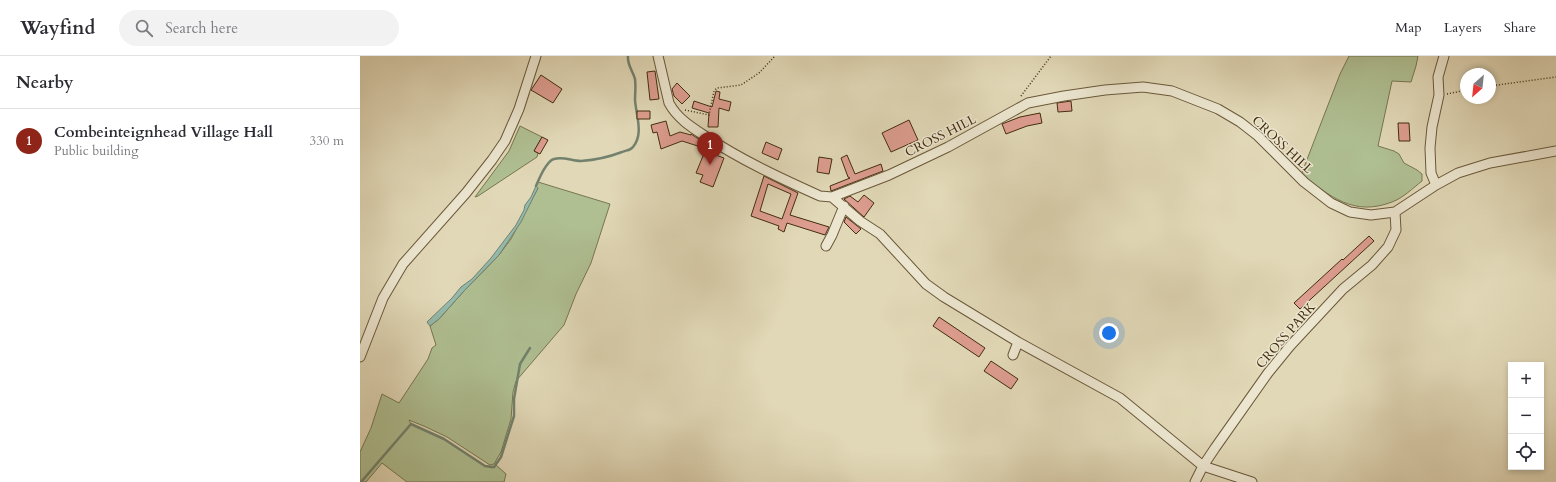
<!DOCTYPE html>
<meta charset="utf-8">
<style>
:root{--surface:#fff;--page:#f2f2f3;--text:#2b2b33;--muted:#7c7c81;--line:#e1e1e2;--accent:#8f2418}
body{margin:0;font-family:Cardo,serif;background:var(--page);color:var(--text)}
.controls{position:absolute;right:12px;bottom:12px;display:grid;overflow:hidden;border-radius:0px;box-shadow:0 2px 6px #0003}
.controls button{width:36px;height:36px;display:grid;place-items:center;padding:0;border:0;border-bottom:1px solid var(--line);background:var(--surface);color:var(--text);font:20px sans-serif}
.compass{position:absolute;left:1100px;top:12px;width:36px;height:36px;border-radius:50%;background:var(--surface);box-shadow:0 2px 6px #0003;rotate:207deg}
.you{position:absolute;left:749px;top:277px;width:14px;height:14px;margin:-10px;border:3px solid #fff;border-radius:50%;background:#1a73e8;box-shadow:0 0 0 6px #1a73e833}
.badge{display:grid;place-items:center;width:26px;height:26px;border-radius:50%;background:var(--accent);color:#fff;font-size:13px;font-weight:700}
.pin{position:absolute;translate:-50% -33px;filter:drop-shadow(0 1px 2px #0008)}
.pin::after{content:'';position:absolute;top:21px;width:14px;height:12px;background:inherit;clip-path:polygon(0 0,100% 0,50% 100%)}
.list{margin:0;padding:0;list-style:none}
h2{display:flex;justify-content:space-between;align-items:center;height:52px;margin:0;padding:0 16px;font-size:17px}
h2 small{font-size:13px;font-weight:400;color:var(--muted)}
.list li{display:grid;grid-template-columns:26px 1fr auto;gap:12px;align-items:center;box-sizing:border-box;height:64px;padding:0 16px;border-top:1px solid var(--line)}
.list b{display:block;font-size:15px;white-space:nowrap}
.list p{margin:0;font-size:13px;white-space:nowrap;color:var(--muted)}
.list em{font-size:13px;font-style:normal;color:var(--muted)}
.icon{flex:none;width:22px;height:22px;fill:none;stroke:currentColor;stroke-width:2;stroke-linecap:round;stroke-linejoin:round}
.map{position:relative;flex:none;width:1196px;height:426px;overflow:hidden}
header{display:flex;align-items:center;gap:24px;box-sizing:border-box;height:56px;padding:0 20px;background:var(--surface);border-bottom:1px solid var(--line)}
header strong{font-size:19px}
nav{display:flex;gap:22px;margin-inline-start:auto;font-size:14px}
.search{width:280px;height:36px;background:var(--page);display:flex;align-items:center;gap:10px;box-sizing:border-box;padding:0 14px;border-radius:22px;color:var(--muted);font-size:15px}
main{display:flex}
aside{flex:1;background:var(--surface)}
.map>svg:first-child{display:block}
.green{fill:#afbf92;stroke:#787650}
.water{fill:#94baad;stroke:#73826e}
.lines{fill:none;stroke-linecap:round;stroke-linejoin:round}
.stream{stroke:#73826e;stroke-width:2.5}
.building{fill:#dd9d90;stroke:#422d0f;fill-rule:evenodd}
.minor-casing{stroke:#6a5839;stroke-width:11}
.path{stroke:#422d0f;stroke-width:1.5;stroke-dasharray:1 2;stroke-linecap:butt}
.minor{stroke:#ece6d0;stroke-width:9}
.labels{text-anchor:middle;stroke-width:3;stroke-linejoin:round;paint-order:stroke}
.street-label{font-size:13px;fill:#422d0f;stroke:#ece6d0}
</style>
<header>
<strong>Wayfind</strong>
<div class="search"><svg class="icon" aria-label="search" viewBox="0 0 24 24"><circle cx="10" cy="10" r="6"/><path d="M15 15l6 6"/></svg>Search here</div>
<nav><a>Map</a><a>Layers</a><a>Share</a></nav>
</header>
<main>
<aside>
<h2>Nearby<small></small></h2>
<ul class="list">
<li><span class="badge">1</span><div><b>Combeinteignhead Village Hall</b><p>Public building</p></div><em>330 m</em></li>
</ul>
</aside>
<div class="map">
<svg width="1196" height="426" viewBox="0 0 1196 426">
<rect width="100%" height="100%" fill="#e1d8b7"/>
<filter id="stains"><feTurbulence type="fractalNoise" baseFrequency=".005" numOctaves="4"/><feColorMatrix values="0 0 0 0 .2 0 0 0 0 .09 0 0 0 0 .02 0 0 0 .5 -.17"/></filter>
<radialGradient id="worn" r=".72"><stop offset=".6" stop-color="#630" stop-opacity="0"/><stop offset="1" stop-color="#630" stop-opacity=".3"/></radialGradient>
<!-- green -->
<path class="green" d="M989 0H1058L1056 10 1051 26 1032 25 1018 90 1034 95 1039 98 1044 107 1057 114 1062 118V125C1053 132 1043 142 1032 146 993 161 971 140 941 119L980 18Z
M160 70 182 81 174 95 178 97 177 101 118 140 115 141 149 95Z
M178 126 250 148 231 207 216 238 204 269 156 325 153 336 151 363 141 396 134 408 130 409 87 381 66 371 49 364 51 368 84 383 125 410 132 412 136 409 146 418 144 426H47L22 407 6 426H0V396L11 372 22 338 39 347 68 303 72 292 76 289 70 270 79 263 104 235 139 199 151 183 178 132 176 130Z"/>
<!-- water -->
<path class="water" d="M176 130 178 132 161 166 139 199 104 235 79 263 70 270 67 266 92 242 101 231 112 223 131 202 156 169 164 154 165 149 171 141Z"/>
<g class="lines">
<!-- stream -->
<path class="stream" d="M176 130C179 123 186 105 194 103 203 100 212 105 221 105 235 104 249 101 262 96 266 94 270 95 273 91 284 78 276 59 275 44 275 37 276 30 275 23 273 15 267 9 268 0
M1 426 51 368 84 383 125 410 134 411 141 401 154 360V343L160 308 170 292"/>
</g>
<!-- building -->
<path class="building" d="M295 15 299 43 290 44 287 16Z
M181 19 202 33 193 47 171 34Z
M317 27 330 40 322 48 314 40 312 33Z
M356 35 360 36 359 43 371 46 369 55 359 52 358 71H348L349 57 332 52 334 45 352 51Z
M711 45 712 55 698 56 697 47Z
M277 55H290V63H277Z
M680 57 682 67 667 70 646 78 642 68 660 61Z
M549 64 558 84 531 96 522 77Z
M306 65 310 80 320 76 331 79V78L346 88 344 92 322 85 301 93 297 76 293 77 291 69Z
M1038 67H1049L1050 85H1039Z
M182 81 188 84 180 98 174 95Z
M406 86 422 93 418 104 402 97Z
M345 95 364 102 353 131 340 126 343 119 336 117Z
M487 99 495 118 521 108 523 115 471 135 470 130 490 122 488 121 481 102Z
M459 101 472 103 469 118 457 116Z
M404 120 438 137 430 159 469 171 465 179 427 167 424 176 418 173 419 170 391 160ZM408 128 431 138 422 163 400 155Z
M504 139 514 147 504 161 484 143 490 140 498 146Z
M486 161 501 173 496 178 484 166Z
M1009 180 1014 185 940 253 934 247 982 203 983 204Z
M579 261 625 292 619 301 573 270Z
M631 305 658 323 651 333 624 315Z"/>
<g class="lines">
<defs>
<path id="minor" d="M298 0 309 47C317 62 331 71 345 80 381 104 420 122 460 140L472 141 500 165 520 178 566 228 584 241 658 286 760 342 843 410 892 426
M1076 129 1071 117 1070 92 1072 71 1079 39 1078 21 1084 0
M472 141 529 119 588 91 668 47 704 40 745 34 783 31 812 35 858 53 880 66 898 80 944 126 971 147 990 156 1011 159 1035 156 1076 129 1098 117 1130 107 1196 95
M466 190 472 179 484 150
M653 299 658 286
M0 301 23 242 43 208 106 137 132 104 145 85 159 53 176 0
M835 426 843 410 855 392 908 317 930 290 983 233 1012 209 1028 191 1036 174 1035 156"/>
</defs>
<!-- minor casing -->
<use href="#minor" class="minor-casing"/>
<!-- path -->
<path class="path" d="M1130 30 1196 21
M1087 38 1106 34
M661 40 691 0
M325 54 349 59 354 35 357 32 381 29 399 17 415 0"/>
<!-- minor -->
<use href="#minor" class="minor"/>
</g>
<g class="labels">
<!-- street labels -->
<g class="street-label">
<text transform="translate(580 79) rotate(-27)" y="5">CROSS HILL</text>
<text transform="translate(923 88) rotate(43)" y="5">CROSS HILL</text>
<text transform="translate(925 279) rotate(-49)" y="5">CROSS PARK</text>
</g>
</g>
<rect width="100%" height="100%" filter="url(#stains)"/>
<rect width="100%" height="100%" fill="url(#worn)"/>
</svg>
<div class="controls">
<button>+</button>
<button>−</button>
<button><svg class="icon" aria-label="locate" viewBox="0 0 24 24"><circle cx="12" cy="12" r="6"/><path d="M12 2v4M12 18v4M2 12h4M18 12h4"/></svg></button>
</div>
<svg class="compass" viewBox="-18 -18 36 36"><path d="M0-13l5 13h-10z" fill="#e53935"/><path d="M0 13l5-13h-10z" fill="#7c7c81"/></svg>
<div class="you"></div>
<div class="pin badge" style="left:350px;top:109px">1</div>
</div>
</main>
